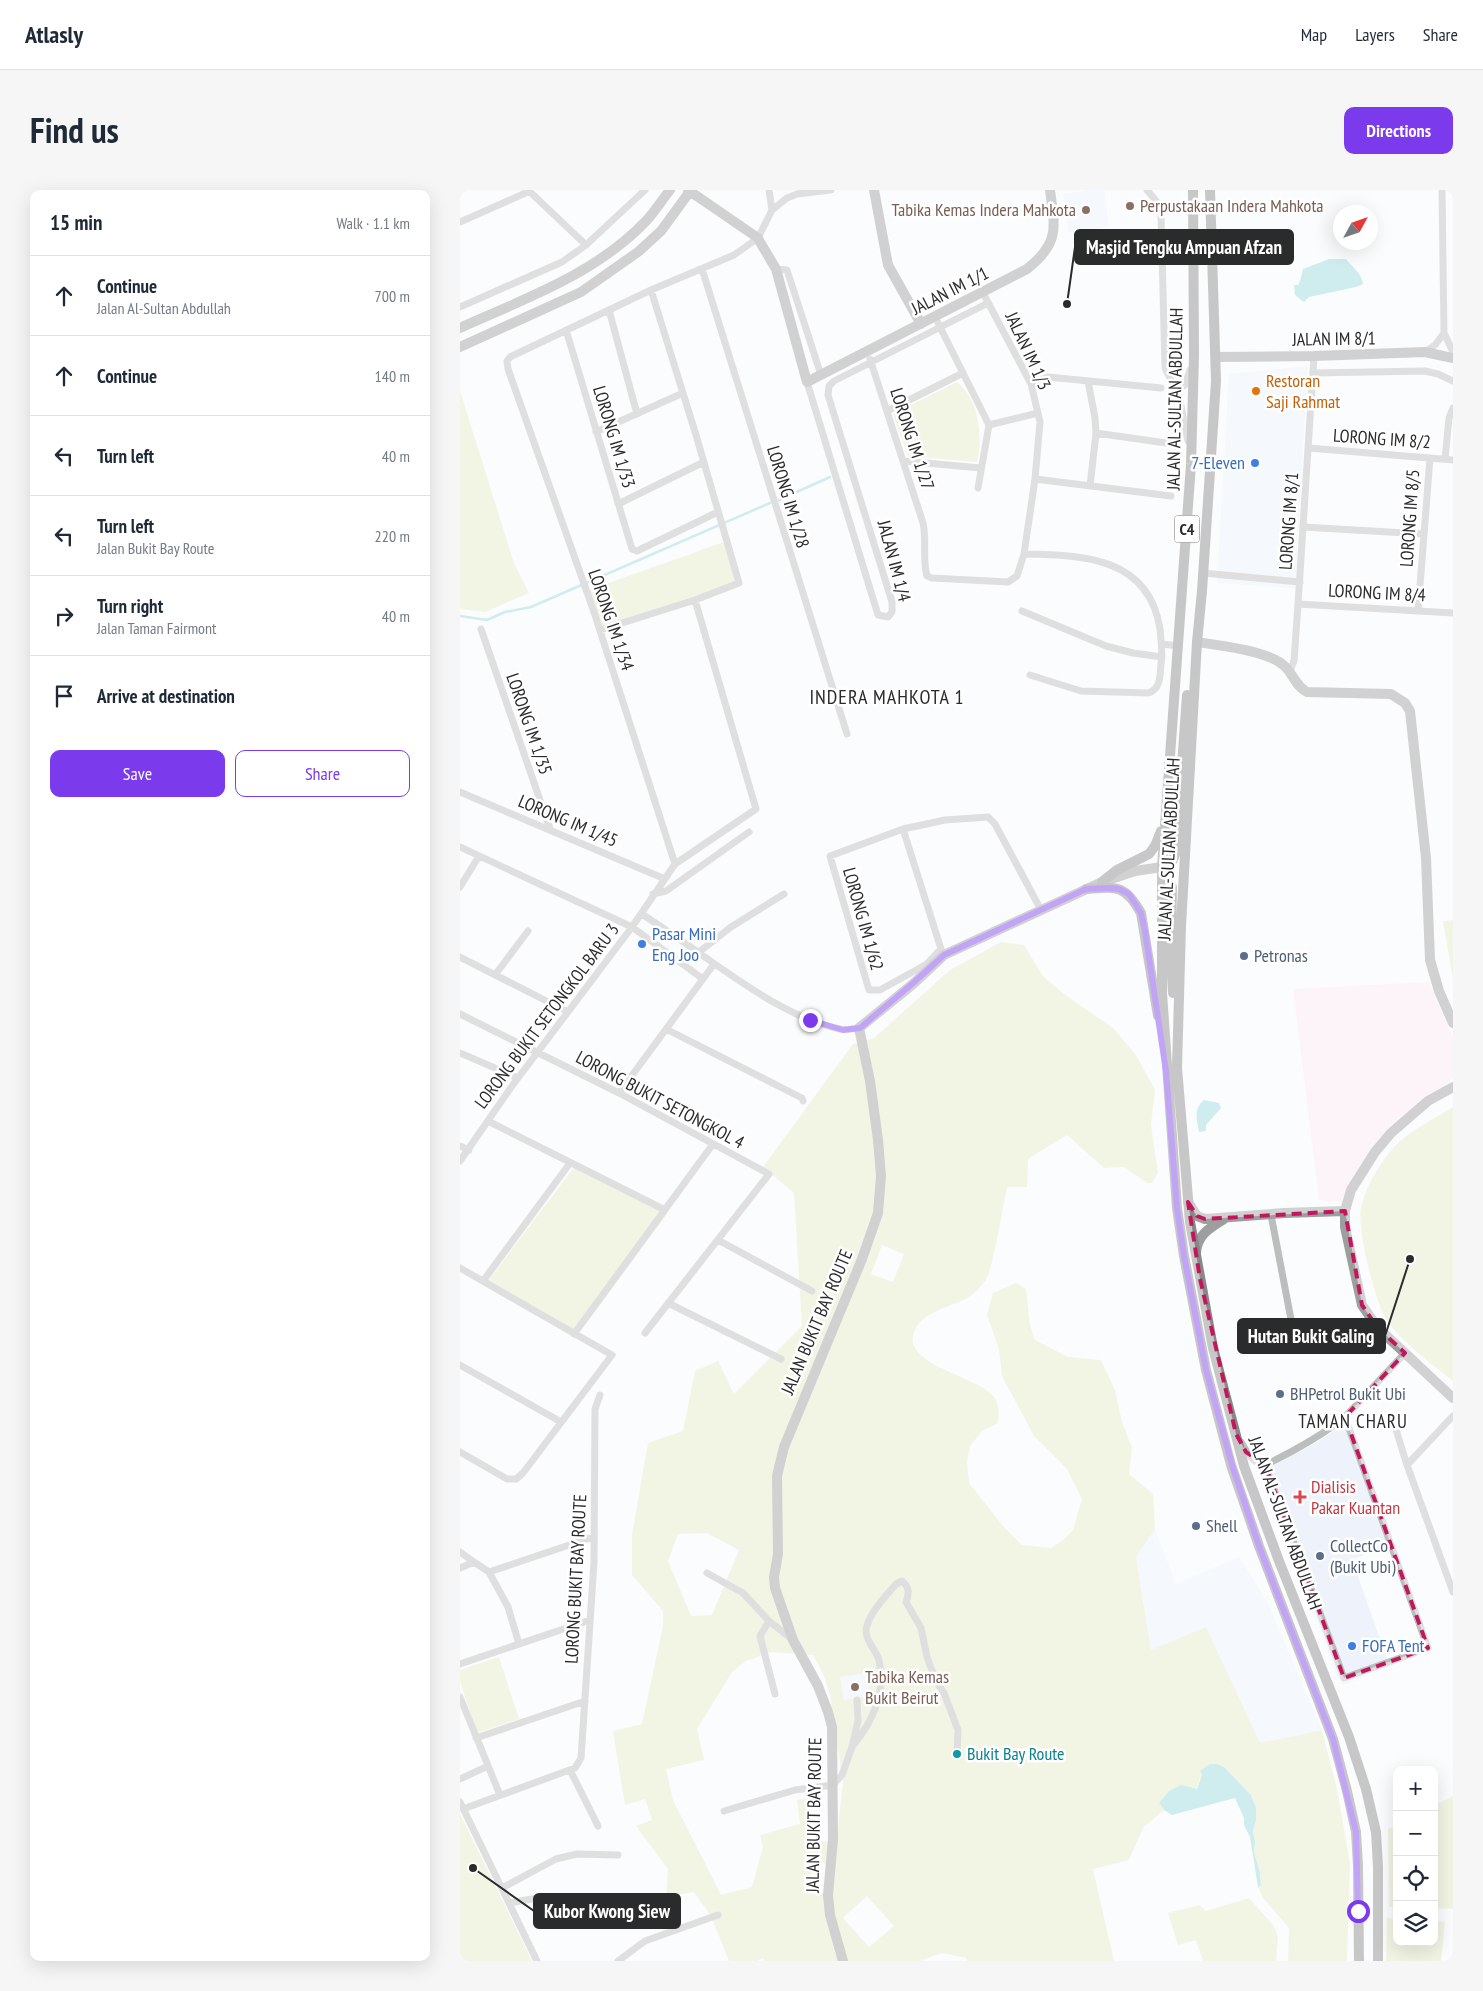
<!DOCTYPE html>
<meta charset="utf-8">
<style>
:root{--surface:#fff;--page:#f6f6f7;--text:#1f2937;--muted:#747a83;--line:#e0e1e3;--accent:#7c3aed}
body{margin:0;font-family:"PT Sans Narrow",sans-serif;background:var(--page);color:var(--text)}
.controls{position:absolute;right:15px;bottom:15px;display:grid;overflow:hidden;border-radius:10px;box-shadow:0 5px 20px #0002}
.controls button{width:45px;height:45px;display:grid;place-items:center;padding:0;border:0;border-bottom:1px solid var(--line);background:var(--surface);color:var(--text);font:25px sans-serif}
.compass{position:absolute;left:873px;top:15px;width:45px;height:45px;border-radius:50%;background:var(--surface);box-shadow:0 5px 20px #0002;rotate:50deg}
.stop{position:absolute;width:15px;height:15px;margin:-11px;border:4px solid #7c3aed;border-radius:50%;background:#fff}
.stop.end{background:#7c3aed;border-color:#fff;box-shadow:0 1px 5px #0008}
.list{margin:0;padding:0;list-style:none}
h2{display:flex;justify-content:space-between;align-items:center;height:65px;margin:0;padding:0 20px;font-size:21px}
h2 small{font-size:16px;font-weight:400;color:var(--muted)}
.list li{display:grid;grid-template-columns:32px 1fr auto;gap:15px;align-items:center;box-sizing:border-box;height:80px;padding:0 20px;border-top:1px solid var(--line)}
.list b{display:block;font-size:19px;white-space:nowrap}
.list p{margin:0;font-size:16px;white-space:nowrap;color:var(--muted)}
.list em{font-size:16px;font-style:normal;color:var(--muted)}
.actions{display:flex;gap:10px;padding:15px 20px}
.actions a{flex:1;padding:11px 0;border:1px solid var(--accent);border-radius:10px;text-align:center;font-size:18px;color:var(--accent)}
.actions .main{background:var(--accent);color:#fff}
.icon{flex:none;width:28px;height:28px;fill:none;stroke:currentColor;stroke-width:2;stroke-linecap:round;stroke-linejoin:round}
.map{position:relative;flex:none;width:993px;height:1771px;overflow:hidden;border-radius:10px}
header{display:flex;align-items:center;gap:30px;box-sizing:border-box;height:70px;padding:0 25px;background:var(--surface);border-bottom:1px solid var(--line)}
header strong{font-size:24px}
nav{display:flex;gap:28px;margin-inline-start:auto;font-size:18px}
.intro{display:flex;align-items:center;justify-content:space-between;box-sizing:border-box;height:120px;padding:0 30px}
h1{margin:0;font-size:35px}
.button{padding:12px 22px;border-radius:10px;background:var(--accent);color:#fff;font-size:18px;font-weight:700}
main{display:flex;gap:30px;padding:0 30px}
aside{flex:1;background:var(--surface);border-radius:10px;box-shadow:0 5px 20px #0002}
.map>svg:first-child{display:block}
.built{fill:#eef3fb}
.industrial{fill:#feecf7}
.green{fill:#e6eec6;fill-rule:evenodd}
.water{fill:#99dcde}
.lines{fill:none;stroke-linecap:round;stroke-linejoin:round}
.stream{stroke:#99dcde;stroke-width:2.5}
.street{stroke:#bcbdbd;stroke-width:7}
.secondary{stroke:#9d9e9e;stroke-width:10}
.primary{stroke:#878888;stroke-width:10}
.route{stroke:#7c3aed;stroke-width:6}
.marked{fill:none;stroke:#c2185b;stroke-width:4;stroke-dasharray:10 6;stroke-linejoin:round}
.education-dot{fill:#8d6e63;stroke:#fff;stroke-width:2}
.food-dot{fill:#e8710a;stroke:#fff;stroke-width:2}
.shop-dot{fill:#3f7fe0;stroke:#fff;stroke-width:2}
.service-dot{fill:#5c6f8a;stroke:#fff;stroke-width:2}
.health-dot{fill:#e0444e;stroke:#fff;stroke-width:2}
.culture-dot{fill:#0f9aa8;stroke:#fff;stroke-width:2}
.labels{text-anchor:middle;stroke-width:5;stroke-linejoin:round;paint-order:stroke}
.shield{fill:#fff;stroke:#6a6b6b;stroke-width:1}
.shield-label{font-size:16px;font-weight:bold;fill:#2a2b2b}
.education-label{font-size:18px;fill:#785e54;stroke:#fff;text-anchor:start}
.street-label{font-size:18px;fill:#2a2b2b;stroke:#fff}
.food-label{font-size:18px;fill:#c56008;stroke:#fff;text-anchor:start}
.shop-label{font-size:18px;fill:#366cbe;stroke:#fff;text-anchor:start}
.service-label{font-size:18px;fill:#4e5e75;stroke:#fff;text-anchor:start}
.health-label{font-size:18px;fill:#be3a42;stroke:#fff;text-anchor:start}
.culture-label{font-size:18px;fill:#0d838f;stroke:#fff;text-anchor:start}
.neighbourhood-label{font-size:19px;letter-spacing:1px;fill:#2a2b2b;stroke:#fff}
.quarter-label{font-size:20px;letter-spacing:1px;fill:#2a2b2b;stroke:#fff}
.leader{fill:none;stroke:#2a2b2b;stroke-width:2}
.callout-dot{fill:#2a2b2b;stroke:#fff;stroke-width:2}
.callout{fill:#2a2b2b;stroke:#2a2b2b;stroke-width:2}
.callout-label{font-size:19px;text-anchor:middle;font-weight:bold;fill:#fff}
</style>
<header>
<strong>Atlasly</strong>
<nav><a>Map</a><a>Layers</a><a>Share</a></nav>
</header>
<div class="intro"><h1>Find us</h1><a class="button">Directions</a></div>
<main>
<aside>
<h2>15 min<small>Walk · 1.1 km</small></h2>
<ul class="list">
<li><svg class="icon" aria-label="ahead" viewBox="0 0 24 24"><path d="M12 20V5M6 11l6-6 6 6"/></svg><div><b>Continue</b><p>Jalan Al-Sultan Abdullah</p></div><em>700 m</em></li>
<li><svg class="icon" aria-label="ahead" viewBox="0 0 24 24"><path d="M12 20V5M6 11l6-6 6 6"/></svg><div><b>Continue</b></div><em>140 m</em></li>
<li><svg class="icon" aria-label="left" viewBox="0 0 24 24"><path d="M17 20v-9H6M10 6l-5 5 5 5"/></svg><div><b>Turn left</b></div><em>40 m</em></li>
<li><svg class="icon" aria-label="left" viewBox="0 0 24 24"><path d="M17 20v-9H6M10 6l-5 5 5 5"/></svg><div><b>Turn left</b><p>Jalan Bukit Bay Route</p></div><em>220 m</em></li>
<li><svg class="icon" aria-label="right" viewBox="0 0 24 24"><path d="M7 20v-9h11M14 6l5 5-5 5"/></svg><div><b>Turn right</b><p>Jalan Taman Fairmont</p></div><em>40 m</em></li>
<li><svg class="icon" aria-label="arrive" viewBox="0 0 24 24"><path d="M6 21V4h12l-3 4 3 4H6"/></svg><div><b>Arrive at destination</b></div></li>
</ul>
<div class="actions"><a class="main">Save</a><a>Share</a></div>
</aside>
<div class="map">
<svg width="993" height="1771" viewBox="0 0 993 1771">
<rect width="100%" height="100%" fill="#fbfcfd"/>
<!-- built -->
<path class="built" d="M629 0H644L649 37 609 42 603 4Z
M848 176 835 398 757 393 769 184Z
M885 1234 930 1354 892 1370 930 1477 884 1495 876 1485 803 1279 849 1257Z
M695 1339 716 1394 779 1367 806 1410 862 1540 800 1553 691 1460 676 1367Z
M406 1483 410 1506 384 1510 380 1487Z"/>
<!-- industrial -->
<path class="industrial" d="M969 792 993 848V888L959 913 926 940 887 998 883 1012 859 1010 833 799Z"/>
<!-- green -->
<path class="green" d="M497 192C501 196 505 200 508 204 520 223 522 251 517 272L448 266 433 224Z
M0 201 54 373 69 403 25 422 0 419Z
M267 351 279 393 140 440 126 401Z
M993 730V789L983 731Z
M541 752 564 755 583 786 604 804 653 838 676 865 695 900 691 935 698 983 692 993H687L664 977 644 978 607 945 568 969 567 997H547C544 1012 532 1082 526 1090 521 1096 514 1105 507 1108 489 1118 458 1122 453 1146 447 1176 520 1187 534 1207 540 1215 539 1224 538 1233L522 1241 510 1256 507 1272 509 1293 543 1336 562 1355 591 1358 603 1350 613 1340 622 1309 607 1279 574 1246 542 1186 539 1159 527 1125 533 1103 556 1093 566 1099 570 1135 575 1150 608 1167 641 1170 655 1200 662 1232 672 1258 669 1284 693 1304 695 1339 676 1367 691 1460 746 1437 800 1553 862 1540 878 1604 890 1674 887 1771H828L829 1738 803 1708 798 1697 801 1696 800 1682 794 1662 795 1652 793 1640 796 1631 791 1605 764 1577 756 1574 742 1584 736 1599 709 1601 699 1613 704 1620 683 1638 669 1670 633 1679 654 1771H507L506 1768 482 1763 460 1771H304L303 1768 297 1771H269L251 1726 234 1702 206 1707 208 1679 176 1636 192 1630 185 1609 165 1615 153 1541 182 1534 203 1436V1421L172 1385V1345L188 1253 223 1241 235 1181 258 1171 274 1204 342 1136 334 1003 303 977 393 854 414 848 490 780ZM422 1055 444 1064 433 1092 411 1084ZM247 1343 279 1360 252 1425 231 1426 208 1371 218 1344ZM312 1462 353 1465 364 1486 370 1505 383 1593 376 1653 350 1649 353 1608 337 1610 340 1634 300 1645 303 1657 292 1697 261 1705 213 1610 206 1579 244 1570 237 1539 272 1482 286 1471ZM406 1483 410 1506 384 1510 380 1487ZM353 1671 368 1674 363 1703 348 1700ZM407 1706 434 1736 409 1757 383 1728Z
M993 917V1191C971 1173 945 1155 928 1132 915 1115 897 1039 901 1018 905 998 920 973 933 958 949 941 974 929 993 917Z
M115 976 207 1024 116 1147 25 1095Z
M39 1467 59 1529 17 1543 0 1491V1480Z
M993 1606V1719L974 1718V1616Z
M0 1624 72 1771H0Z
M937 1635V1717H929L928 1639Z
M789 1708 814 1736 818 1747 816 1771H743L736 1750 718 1755 708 1723 739 1715 746 1721Z
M927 1728 937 1729V1752H974V1731L985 1732 981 1771H926Z"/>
<!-- water -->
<path class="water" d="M869 69H886C893 78 901 82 903 94L896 97 849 107 844 112 835 105 834 95H838L840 91 843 79Z
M744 910 759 913 761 918 746 935V941L739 942C737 930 733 919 744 910Z
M750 1574H757L764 1577 791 1605 796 1618V1631L793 1640 795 1652 794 1662 800 1682 801 1696 798 1697 790 1647 784 1635V1628L775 1608 712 1625 704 1620 699 1613 709 1601 721 1595 737 1599 742 1585 740 1581Z"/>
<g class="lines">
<!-- stream -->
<path class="stream" d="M319 310 370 287
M0 426 27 430 45 422 71 417 310 313"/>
<!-- street -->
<path class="street" d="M68 0 126 55
M309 0 312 20
M687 0 697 12 701 25 705 178 712 192 717 196 728 251
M982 0 984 143 993 162
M0 32 70 1
M242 79 387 544
M316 79 327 80 361 185
M0 117 102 72 126 55 185 0
M149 120 177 224
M475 127 529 235
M106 140 172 359 177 361 258 322
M965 162 975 155 984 143
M410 169 463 333C467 351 462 368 467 386L472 388 548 392 557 386 564 364 575 289 580 232 571 194 523 103
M853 183 965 181 978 184 993 191
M628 191 635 228 636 243 630 296
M347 192 418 425 428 427 432 422V412L368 205 369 196 374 191 528 113
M571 194 588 187 701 198
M717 196 721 197 725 195 730 180
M427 221 503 183
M529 235 578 223
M136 242 223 203
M636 243 713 254
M849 258 993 270
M985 269 989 228 993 218
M443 271 521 278
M575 289 711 306
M518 298 529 235
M158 314 244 272
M843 337 963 344
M564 364C623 365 689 367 700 439 701 451 703 462 701 474 700 485 701 499 688 503L621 501 570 485
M743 383 840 392
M838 414 993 423
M562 421 646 456 673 463 702 467
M958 421 970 268
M21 439 90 639
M140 440 235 410 279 393 236 245 191 100
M702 454 719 456
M830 481 834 471 838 414 854 166
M0 602 205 689
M443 639 482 762
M0 657 172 737 243 789
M215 674 296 619 235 410
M0 697 19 666
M193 704 206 701 289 642
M182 724C201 737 220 749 239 763 281 792 330 829 380 839 386 841 393 838 399 838
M481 759 467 774 420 800H409L370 666 443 639 485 630 528 627 535 634 581 720
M239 762 271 737 324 704
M0 767 108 822
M35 785 68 741
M0 824 159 903 309 984 185 1143
M206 839 342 908 343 911
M0 863 58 888
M159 903 254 774
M28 931 205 1020
M0 956 9 960
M0 971 52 896 172 737 215 674 134 422 48 179 47 171 50 167 191 100 274 65 298 48 312 20 327 8 337 4 371 0
M811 1025 835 1150
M258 1050 352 1101
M0 1078 152 1165 63 1283 56 1289H47L0 1262
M23 1091 110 973
M208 1113 321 1169
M114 1144 253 954
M0 1175 101 1232
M933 1230 947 1275 993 1402
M781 1252C787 1263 793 1273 805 1275
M805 1275 884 1488 968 1458 885 1227
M805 1275C834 1261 860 1247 885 1227L945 1163
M947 1275 993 1226
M0 1362 14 1372
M0 1378 14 1372 29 1382 133 1347
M29 1382 48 1417 59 1454
M247 1383 283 1403 309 1431 333 1450
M309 1431 300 1446 315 1504
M0 1474 130 1430
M0 1507 40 1605
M16 1548 125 1511
M392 1557C413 1531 426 1504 419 1470 416 1460 407 1453 406 1442 406 1426 426 1406 436 1394L442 1391C450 1397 449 1404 446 1412L461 1438 467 1467 476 1491 484 1503 498 1540 497 1564
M110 1580 138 1636
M0 1589 28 1576
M0 1612 77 1771
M3 1619 115 1578 121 1568 134 1372 135 1219 140 1205
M264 1621 335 1600 373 1595 382 1585 392 1557 398 1531 397 1510
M42 1698 96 1669 117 1664 158 1665
M49 1713 83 1707
M158 1771 185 1751 258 1725"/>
<!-- secondary -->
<path class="secondary" d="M228 0 298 48 300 52 316 79 347 192 567 79C600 53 595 38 590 0
M414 0 428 75 461 134
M0 138C66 108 136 84 187 30 195 21 202 10 210 0
M0 157 121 102 178 62 201 41 231 0
M756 167 854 166 965 162 993 168
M737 452C758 455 806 461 822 474 833 482 835 496 847 502L931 504 945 513 950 521 966 668 970 770 979 801 993 833
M993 897 968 911 931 943 915 962 891 1000 885 1021V1037L902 1115 917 1137 993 1208
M728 1012 737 1026 745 1029 824 1023 885 1021
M736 1062C738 1044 750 1038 764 1029
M383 1771 370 1725 368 1705 373 1649 372 1537 368 1522 358 1496 333 1450 315 1398 314 1387 318 1364 317 1286 324 1257 402 1069 418 1023 421 986 418 950 410 891 399 838 453 794 484 765 642 692 675 681 702 677"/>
<!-- primary -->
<path class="primary" d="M733 0 734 165 731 274 702 677V803L717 1018 724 1066 746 1180 771 1275 799 1356 873 1549 887 1601 896 1642 898 1676 899 1771
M750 0 756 191 742 401 737 452 721 736 717 878 730 1032 753 1158 784 1276 819 1371 889 1547 906 1599 916 1642 918 1677V1771
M702 677C712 674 713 671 716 661L727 505
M702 678 712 697 711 769 713 803
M642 692 657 680 689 664 695 656 701 641
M626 699C657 697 665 694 681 723L698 826"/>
</g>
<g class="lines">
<!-- route -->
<path class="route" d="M350 830 383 840 400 838 452 794 484 765 626 699 651 698 659 699 669 704 681 723 685 741 706 881 717 1018 724 1066 746 1180 772 1275 799 1356 873 1549 896 1642 898 1721"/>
</g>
<!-- marked area -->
<path d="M0 0H993V1771H0ZM728 1012 737 1026 745 1029 885 1021 902 1115 917 1137 945 1163 885 1227 968 1458 884 1488 805 1275 786 1262 776 1244 740 1089Z" fill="#fbfcfd" fill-opacity=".55" fill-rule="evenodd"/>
<path class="marked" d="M728 1012 737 1026 745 1029 885 1021 902 1115 917 1137 945 1163 885 1227 968 1458 884 1488 805 1275 786 1262 776 1244 740 1089Z"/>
<!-- markers -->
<g class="education-dot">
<circle cx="670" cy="16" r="5"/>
<circle cx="626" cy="20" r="5"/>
<circle cx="395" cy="1497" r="5"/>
</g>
<circle class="food-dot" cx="796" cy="201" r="5"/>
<g class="shop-dot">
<circle cx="795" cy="273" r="5"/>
<circle cx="182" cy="754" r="5"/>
<circle cx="892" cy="1456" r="5"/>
</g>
<g class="service-dot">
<circle cx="784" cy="766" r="5"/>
<circle cx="820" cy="1204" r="5"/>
<circle cx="736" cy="1336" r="5"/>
<circle cx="860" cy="1366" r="5"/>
</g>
<path class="health-dot" d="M837.5 1299.5h5v5h5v5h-5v5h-5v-5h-5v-5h5z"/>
<circle class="culture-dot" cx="497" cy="1564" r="5"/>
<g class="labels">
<!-- shield labels -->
<rect class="shield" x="714.5" y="325.5" width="25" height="27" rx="4"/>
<g class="shield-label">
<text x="727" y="345">C4</text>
</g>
<!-- education labels -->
<g class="education-label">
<text x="680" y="22">Perpustakaan Indera Mahkota</text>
<text x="616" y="26" text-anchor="end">Tabika Kemas Indera Mahkota</text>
<text x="405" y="1493">Tabika Kemas<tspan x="405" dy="21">Bukit Beirut</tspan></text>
</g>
<!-- street labels -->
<g class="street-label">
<text transform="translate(490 101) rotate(-27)" y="6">JALAN IM 1/1</text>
<text transform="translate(874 149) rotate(-1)" y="6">JALAN IM 8/1</text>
<text transform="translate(568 161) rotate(65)" y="6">JALAN IM 1/3</text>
<text transform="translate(715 209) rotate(-89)" y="6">JALAN AL-SULTAN ABDULLAH</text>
<text transform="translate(154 247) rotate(73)" y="6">LORONG IM 1/33</text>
<text transform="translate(452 249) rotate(72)" y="6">LORONG IM 1/27</text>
<text transform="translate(922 249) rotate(4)" y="6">LORONG IM 8/2</text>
<text transform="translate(328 307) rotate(73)" y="6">LORONG IM 1/28</text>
<text transform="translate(950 328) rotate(-86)" y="6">LORONG IM 8/5</text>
<text transform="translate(829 331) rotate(-86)" y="6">LORONG IM 8/1</text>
<text transform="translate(434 371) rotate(75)" y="6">JALAN IM 1/4</text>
<text transform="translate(917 403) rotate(3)" y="6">LORONG IM 8/4</text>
<text transform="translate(151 430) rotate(71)" y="6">LORONG IM 1/34</text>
<text transform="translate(69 534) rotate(71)" y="6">LORONG IM 1/35</text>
<text transform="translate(108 631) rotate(23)" y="6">LORONG IM 1/45</text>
<text transform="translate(709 659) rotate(-87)" y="6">JALAN AL-SULTAN ABDULLAH</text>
<text transform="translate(403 729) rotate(74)" y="6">LORONG IM 1/62</text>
<text transform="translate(87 826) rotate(-53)" y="6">LORONG BUKIT SETONGKOL BARU 3</text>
<text transform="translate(200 910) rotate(28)" y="6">LORONG BUKIT SETONGKOL 4</text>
<text transform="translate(357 1132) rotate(-67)" y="6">JALAN BUKIT BAY ROUTE</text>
<text transform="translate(825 1333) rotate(70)" y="6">JALAN AL-SULTAN ABDULLAH</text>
<text transform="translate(116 1389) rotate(-87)" y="6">LORONG BUKIT BAY ROUTE</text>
<text transform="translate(354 1625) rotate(-89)" y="6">JALAN BUKIT BAY ROUTE</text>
</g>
<!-- food labels -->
<g class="food-label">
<text x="806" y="197">Restoran<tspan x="806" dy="21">Saji Rahmat</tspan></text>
</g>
<!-- shop labels -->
<g class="shop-label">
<text x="785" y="279" text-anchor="end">7-Eleven</text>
<text x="192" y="750">Pasar Mini<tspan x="192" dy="21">Eng Joo</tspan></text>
<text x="902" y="1462">FOFA Tent</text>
</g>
<!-- service labels -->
<g class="service-label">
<text x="794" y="772">Petronas</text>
<text x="830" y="1210">BHPetrol Bukit Ubi</text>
<text x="746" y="1342">Shell</text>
<text x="870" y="1362">CollectCo<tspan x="870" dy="21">(Bukit Ubi)</tspan></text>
</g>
<!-- health labels -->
<g class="health-label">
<text x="851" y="1303">Dialisis<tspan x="851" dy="21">Pakar Kuantan</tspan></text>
</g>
<!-- culture labels -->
<g class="culture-label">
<text x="507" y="1570">Bukit Bay Route</text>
</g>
<!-- neighbourhood labels -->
<g class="neighbourhood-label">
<text x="893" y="1238">TAMAN CHARU</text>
</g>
<!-- quarter labels -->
<g class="quarter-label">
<text x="427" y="514">INDERA MAHKOTA 1</text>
</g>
</g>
<!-- callouts -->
<path class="leader" d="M607 114L615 57M950 1069L925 1146M13 1678L74 1721"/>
<g class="callout-dot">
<circle cx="607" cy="114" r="5"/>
<circle cx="950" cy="1069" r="5"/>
<circle cx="13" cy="1678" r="5"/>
</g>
<g class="callout">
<rect x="615" y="40" width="218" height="34" rx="5"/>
<rect x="778" y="1129" width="147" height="34" rx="5"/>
<rect x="74" y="1704" width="146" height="34" rx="5"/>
</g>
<g class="callout-label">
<text x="724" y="64">Masjid Tengku Ampuan Afzan</text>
<text x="851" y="1153">Hutan Bukit Galing</text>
<text x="147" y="1728">Kubor Kwong Siew</text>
</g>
</svg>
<div class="controls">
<button>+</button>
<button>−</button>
<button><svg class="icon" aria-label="locate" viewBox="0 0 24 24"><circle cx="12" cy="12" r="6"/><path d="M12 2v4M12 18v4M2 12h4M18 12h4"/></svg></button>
<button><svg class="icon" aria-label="layers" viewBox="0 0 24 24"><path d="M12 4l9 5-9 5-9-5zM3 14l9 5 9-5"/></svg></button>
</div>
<svg class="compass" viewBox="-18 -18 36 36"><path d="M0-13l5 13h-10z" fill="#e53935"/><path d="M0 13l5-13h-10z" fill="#747a83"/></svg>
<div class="stop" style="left:898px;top:1721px"></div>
<div class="stop end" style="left:350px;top:830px"></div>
</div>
</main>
